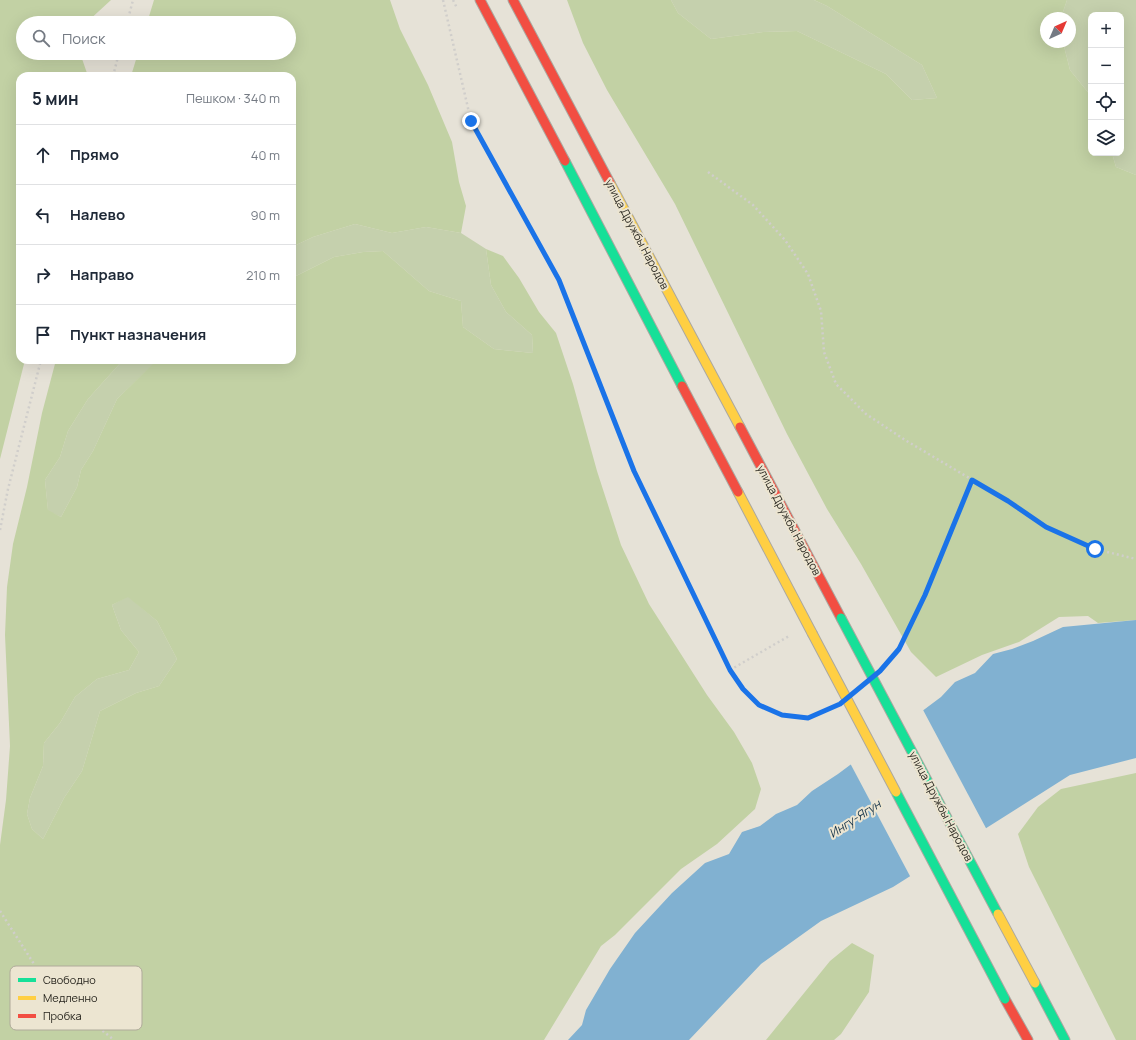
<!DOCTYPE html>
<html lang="ru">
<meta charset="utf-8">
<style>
:root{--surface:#fff;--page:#f6f6f7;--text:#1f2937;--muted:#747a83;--line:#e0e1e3}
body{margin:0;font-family:Manrope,sans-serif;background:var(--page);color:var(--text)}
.controls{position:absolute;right:12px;top:12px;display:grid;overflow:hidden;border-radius:8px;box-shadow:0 4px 16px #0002}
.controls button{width:36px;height:36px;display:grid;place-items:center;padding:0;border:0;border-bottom:1px solid var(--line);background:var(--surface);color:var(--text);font:20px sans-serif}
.compass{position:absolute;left:1040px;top:12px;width:36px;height:36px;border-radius:50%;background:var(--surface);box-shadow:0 4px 16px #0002;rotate:44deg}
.stop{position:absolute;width:12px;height:12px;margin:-9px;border:3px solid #1a73e8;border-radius:50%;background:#fff}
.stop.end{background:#1a73e8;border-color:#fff;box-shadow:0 1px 4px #0008}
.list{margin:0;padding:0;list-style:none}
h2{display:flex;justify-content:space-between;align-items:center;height:52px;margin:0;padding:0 16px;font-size:17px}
h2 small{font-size:13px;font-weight:400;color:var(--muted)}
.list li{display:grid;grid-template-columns:26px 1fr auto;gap:12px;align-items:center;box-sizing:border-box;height:60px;padding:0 16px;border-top:1px solid var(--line)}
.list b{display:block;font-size:15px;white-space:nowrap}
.list em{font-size:13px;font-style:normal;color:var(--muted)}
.icon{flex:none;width:22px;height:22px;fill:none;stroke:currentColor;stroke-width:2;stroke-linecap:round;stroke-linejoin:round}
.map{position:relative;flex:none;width:1136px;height:1040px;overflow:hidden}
.search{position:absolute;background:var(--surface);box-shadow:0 4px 16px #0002;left:16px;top:16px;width:280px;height:44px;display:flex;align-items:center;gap:10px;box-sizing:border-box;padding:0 14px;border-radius:22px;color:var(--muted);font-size:15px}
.panel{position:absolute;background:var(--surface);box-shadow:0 4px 16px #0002;left:16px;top:72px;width:280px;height:292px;border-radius:12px}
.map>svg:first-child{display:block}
.green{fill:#c5d0ad}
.forest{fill:#c2d1a4;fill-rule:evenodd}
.water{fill:#81b1d1}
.pier{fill:#e6e2d7}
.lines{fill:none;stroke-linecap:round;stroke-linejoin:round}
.fast-casing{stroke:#aba8a0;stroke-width:11}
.slow-casing{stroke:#aba8a0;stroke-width:11}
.jam-casing{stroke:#aba8a0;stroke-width:11}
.path{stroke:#d0cecb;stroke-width:2.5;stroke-dasharray:2 3;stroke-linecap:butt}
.fast{stroke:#16e098;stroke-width:9}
.slow{stroke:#ffcf43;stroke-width:9}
.jam{stroke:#f24e42;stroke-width:9}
.fast-bridge-casing{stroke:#aba8a0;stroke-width:11;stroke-linecap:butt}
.slow-bridge-casing{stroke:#aba8a0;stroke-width:11;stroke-linecap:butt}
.fast-bridge{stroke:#16e098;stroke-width:9}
.slow-bridge{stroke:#ffcf43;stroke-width:9}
.route{stroke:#1a73e8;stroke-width:5}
.labels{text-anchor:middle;stroke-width:4;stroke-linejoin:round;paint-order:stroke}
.street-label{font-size:11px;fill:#211f18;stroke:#ece5d1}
.water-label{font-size:12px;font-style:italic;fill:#143349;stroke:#ece5d1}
.key{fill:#ece5d1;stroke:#afaa9a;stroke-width:1}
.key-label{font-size:11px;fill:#211f18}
</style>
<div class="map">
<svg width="1136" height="1040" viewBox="0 0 1136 1040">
<rect width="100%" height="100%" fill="#e6e2d7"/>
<!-- green -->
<path class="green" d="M671 0H814L827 6 922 65 937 98 912 100 886 74 797 31 763 32 711 39 678 13Z
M1067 0H1136V175L1116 167 1112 153H1121V15H1091V96L1070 70 1063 42H1070V18H1061Z
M355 224 392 233 426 227 461 233 486 249 491 285 506 312 532 335 533 353 494 349 463 327 461 301 429 291 383 251 363 252 334 257 292 278V247L313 237Z
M123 360H158L117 399 93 451 81 470 77 487 61 517 48 511 45 480 60 457 68 431 88 399Z
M128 596 157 621 177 659 159 686 136 693 100 711 82 771 64 798 43 839 32 829 27 814 30 798 43 766 44 743 60 723 75 697 97 679 129 670 139 652 121 630 112 605Z"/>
<!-- forest -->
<path class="forest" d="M0 0H111L86 23H23V53H80L88 76H20V360H25L0 459Z
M154 0H390L400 29 428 85 452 142 459 182 466 206 461 233 426 227 392 233 355 224 313 237 292 247V76H131L138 53H289V23H147Z
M567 0H671L678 13 711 39 763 32 797 31 886 74 912 100 937 98 922 65 827 6 814 0H1067L1061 18H1046V42H1063L1070 70 1091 96V153H1112L1116 167 1136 175V620L1098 623 1088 616 1059 617 1019 642 982 655 936 677 911 652 861 564 827 509 787 434 675 204 607 90 583 43Z
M486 249 503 256 519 278 539 312 556 333 573 384 597 471 621 545 649 604 707 695 734 732 752 763 761 789 755 809 717 844 681 869 615 935 601 946 544 1040H0V845L6 800 10 746 5 635 7 587 13 544 27 487 42 413 56 360H123L88 399 68 431 60 457 45 480 48 510 61 517 77 487 81 470 93 451 117 399 155 362 158 360H292V278L334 257 363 252 383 251 429 291 461 301 463 327 494 349 533 353 532 335 506 312 491 285ZM128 597 157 621 177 659 159 686 136 693 100 711 82 771 64 798 43 839 32 829 27 814 30 798 43 766 44 743 60 723 75 697 97 679 129 670 139 652 121 630 112 605Z
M1136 773V1040H1116L1029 867 1018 834 1038 807 1061 789Z
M852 943 874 955 869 992 841 1034 834 1040H766L830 961Z"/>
<!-- water -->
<path class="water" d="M1136 620V758L1070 775 893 887 821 921 761 964 689 1040H568L582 1025 586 1010 610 969 635 933 672 893 705 863 729 854 742 832 760 826 776 814 797 805 812 791 838 774 941 697 955 682 975 673 993 654 1012 649 1033 641 1063 627Z"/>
<!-- pier -->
<path class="pier" d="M922 708 987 830 911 878 850 763Z"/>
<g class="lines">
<defs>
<path id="fast" d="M565 161 682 386
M1035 983 1065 1040"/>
<path id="slow" d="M610 183 740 427
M738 492 812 633"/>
<path id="jam" d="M480 0 565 161
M513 0 610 183
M682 386 738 492
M740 427 841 618
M1005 999 1028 1040"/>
</defs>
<!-- fast casing -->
<use href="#fast" class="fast-casing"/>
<!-- slow casing -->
<use href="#slow" class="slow-casing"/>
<!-- jam casing -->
<use href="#jam" class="jam-casing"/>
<!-- path -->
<path class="path" d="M443 0 471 121 559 280 634 471 730 670 743 689 759 705 782 715 809 718 828 709
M453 0 457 8
M127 23 133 0
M113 76 119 53
M708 172 753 205 785 240 808 274 821 311 824 352 836 384 866 414 905 440 1008 501 1046 527 1095 549 1136 559
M0 530 8 489 41 360
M889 661 899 649 925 595 972 480
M730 670 789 636
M0 911 34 964 29 992 53 1000 98 1027 114 1040"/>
<!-- fast -->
<use href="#fast" class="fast"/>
<!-- slow -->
<use href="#slow" class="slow"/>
<!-- jam -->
<use href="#jam" class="jam"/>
<defs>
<path id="fast-bridge" d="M841 618 998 914
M896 792 1005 999"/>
<path id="slow-bridge" d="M812 633 896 792
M998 914 1035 983"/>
</defs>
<!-- fast-bridge casing -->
<use href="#fast-bridge" class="fast-bridge-casing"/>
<!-- slow-bridge casing -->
<use href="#slow-bridge" class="slow-bridge-casing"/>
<!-- fast-bridge -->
<use href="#fast-bridge" class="fast-bridge"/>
<!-- slow-bridge -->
<use href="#slow-bridge" class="slow-bridge"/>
</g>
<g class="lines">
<!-- route -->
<path class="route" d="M471 121 559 280 634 471 730 670 743 689 759 705 782 715 808 718 840 704 880 671 899 649 925 595 972 480 1008 501 1046 527 1095 549"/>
</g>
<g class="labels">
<!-- street labels -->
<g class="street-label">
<text transform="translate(637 234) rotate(62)" y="4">улица Дружбы Народов</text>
<text transform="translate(789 520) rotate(62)" y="4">улица Дружбы Народов</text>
<text transform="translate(941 806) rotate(62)" y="4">улица Дружбы Народов</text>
</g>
<!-- water labels -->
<g class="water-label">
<text transform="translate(855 819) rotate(-33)" y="4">Ингу-Ягун</text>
</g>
</g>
<!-- legend -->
<rect x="10" y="966" width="132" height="64" rx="6" class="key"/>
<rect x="18" y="978" width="18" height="4" fill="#16e098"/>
<rect x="18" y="996" width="18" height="4" fill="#ffcf43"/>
<rect x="18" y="1014" width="18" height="4" fill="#f24e42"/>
<g class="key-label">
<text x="43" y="984">Свободно</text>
<text x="43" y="1002">Медленно</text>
<text x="43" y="1020">Пробка</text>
</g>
</svg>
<div class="controls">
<button>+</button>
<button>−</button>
<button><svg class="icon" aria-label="locate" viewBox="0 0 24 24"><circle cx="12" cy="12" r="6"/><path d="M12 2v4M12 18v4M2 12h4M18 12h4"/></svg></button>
<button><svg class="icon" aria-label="layers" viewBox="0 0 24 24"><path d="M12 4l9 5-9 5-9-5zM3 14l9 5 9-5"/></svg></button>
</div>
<svg class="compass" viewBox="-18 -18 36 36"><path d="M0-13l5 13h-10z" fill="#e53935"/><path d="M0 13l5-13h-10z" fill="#747a83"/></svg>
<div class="stop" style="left:1095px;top:549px"></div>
<div class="stop end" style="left:471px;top:121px"></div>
<div class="search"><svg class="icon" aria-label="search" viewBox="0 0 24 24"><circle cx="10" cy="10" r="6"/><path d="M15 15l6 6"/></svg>Поиск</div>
<section class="panel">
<h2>5 мин<small>Пешком · 340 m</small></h2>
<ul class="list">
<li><svg class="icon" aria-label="ahead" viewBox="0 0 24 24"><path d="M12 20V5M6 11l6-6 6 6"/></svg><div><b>Прямо</b></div><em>40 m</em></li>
<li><svg class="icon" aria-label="left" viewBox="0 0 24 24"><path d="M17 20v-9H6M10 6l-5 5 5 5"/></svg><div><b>Налево</b></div><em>90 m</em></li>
<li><svg class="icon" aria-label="right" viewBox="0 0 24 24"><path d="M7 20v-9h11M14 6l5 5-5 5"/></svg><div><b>Направо</b></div><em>210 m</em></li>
<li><svg class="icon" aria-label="arrive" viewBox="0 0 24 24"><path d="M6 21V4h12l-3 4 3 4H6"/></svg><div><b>Пункт назначения</b></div></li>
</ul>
</section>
</div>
